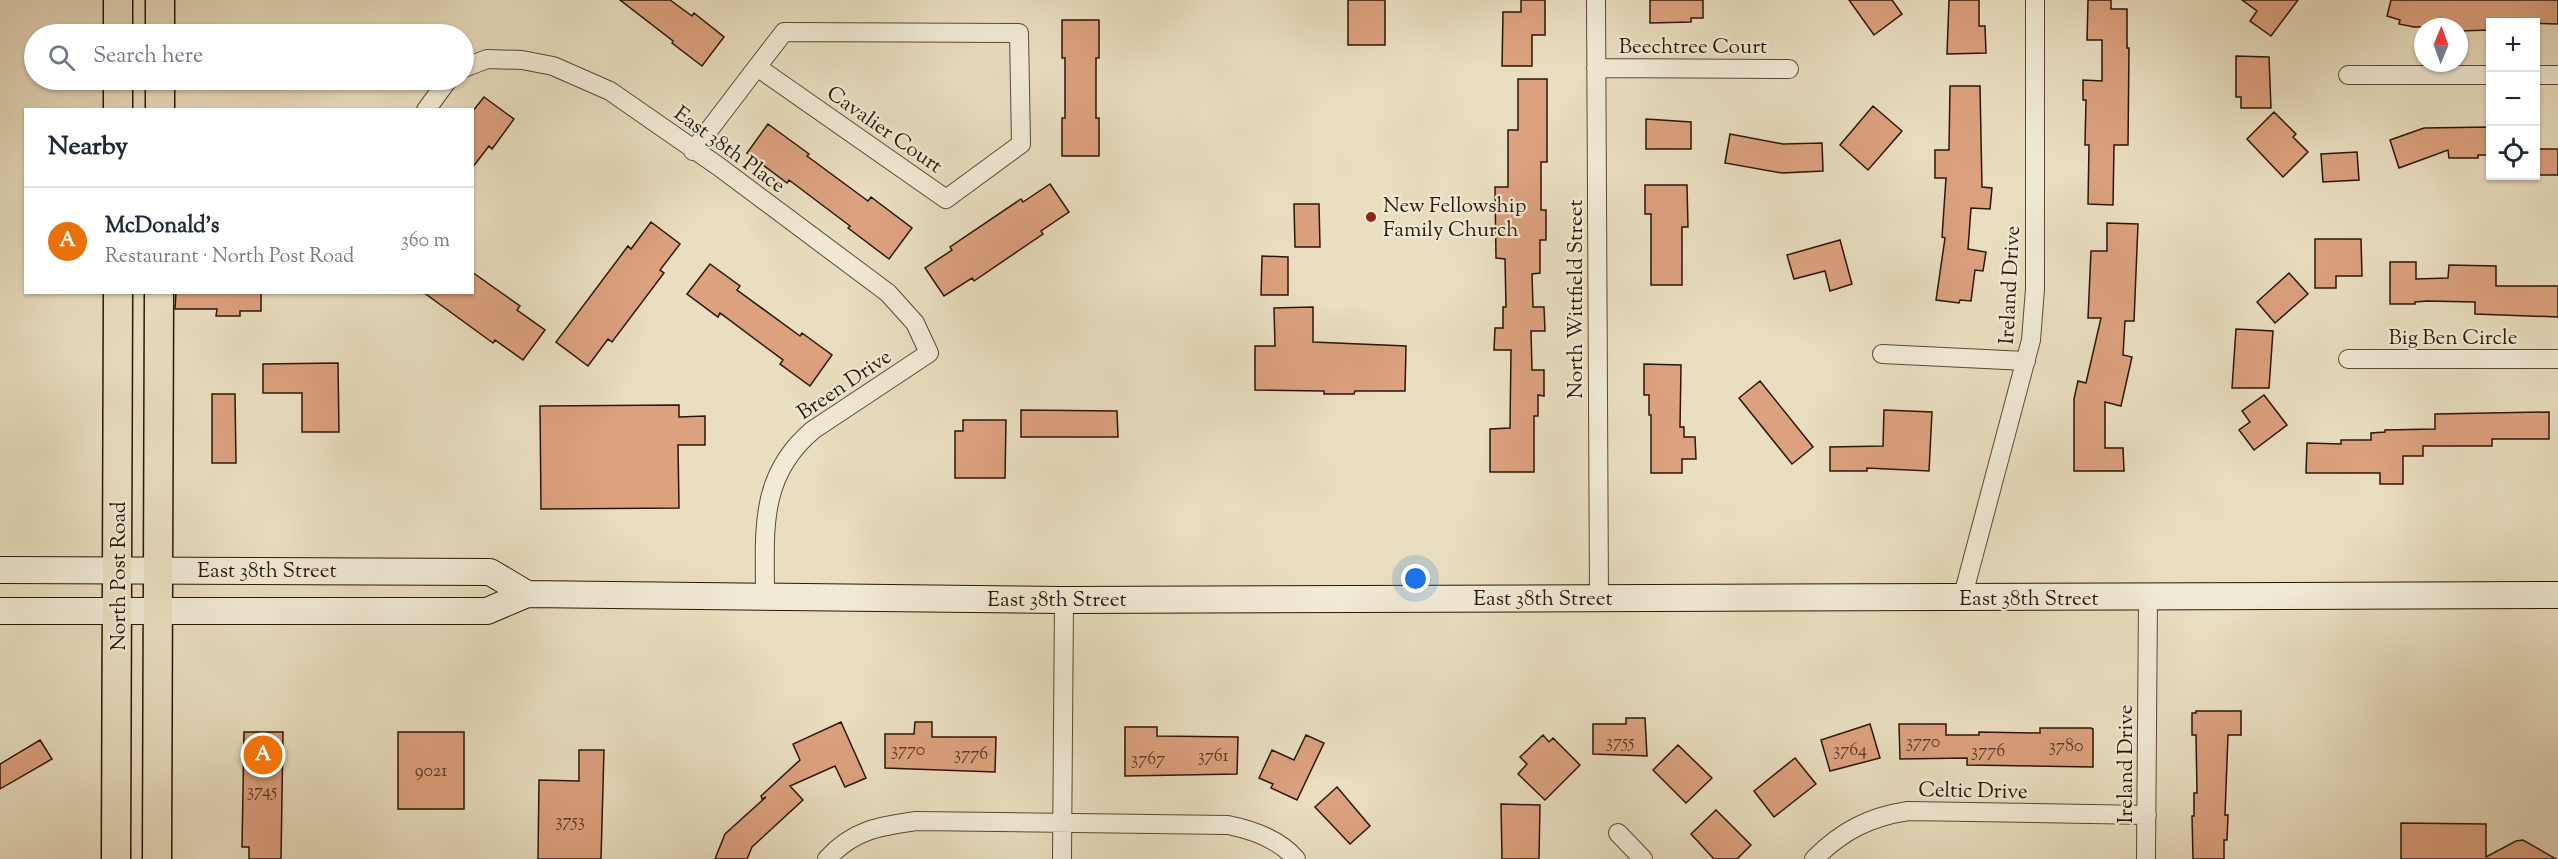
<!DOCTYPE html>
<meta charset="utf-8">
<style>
:root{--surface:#fff;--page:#f2f2f3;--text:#1f2937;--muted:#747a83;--line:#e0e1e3;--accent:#7c3aed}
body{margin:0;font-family:"Sorts Mill Goudy",serif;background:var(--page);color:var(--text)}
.controls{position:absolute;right:18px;top:18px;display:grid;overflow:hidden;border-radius:0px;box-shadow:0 2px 4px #0004}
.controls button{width:54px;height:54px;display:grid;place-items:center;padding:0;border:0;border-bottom:2px solid var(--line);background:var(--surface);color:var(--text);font:30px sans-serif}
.compass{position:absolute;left:2414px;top:18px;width:54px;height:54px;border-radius:50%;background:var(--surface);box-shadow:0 2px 4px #0004;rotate:1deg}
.you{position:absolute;left:1416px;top:579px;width:21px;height:21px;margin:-15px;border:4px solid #fff;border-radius:50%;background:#1a73e8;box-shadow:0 0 0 9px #1a73e833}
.badge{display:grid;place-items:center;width:39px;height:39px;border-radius:50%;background:var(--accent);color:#fff;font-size:20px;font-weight:700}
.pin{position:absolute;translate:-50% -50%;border:3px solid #fff;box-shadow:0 2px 6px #0006}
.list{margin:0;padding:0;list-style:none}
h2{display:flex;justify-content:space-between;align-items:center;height:78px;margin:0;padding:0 24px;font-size:26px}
h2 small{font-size:20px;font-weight:400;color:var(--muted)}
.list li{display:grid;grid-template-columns:39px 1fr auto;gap:18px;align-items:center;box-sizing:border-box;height:108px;padding:0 24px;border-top:2px solid var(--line)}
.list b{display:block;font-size:22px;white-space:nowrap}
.list p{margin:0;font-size:20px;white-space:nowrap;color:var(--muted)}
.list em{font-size:20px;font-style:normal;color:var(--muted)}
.icon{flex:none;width:33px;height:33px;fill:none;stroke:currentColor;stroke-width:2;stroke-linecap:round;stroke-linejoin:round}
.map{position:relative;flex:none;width:2558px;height:859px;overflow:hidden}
.search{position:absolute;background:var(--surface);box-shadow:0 2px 4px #0004;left:24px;top:24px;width:450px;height:66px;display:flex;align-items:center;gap:15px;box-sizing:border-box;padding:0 21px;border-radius:33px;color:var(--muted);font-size:22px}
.panel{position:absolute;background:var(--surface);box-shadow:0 2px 4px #0004;left:24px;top:108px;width:450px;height:186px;border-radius:0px}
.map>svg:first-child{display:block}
.building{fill:#dca17f;stroke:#2c1607;stroke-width:1.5}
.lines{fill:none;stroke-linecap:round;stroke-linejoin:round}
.minor-casing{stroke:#5b4835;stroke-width:20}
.secondary-casing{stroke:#2c1607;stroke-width:28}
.primary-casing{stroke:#2c1607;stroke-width:31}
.minor{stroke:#f1ead5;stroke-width:18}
.secondary{stroke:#f1ead5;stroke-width:26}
.primary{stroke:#e9debf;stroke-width:28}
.poi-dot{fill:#8f2418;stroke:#f1ead5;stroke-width:2}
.labels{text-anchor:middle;stroke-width:4.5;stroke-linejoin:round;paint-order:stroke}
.number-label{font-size:18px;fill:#583925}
.street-label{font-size:21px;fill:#2c1607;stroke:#f1ead5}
.poi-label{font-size:21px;fill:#2c1607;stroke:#f1ead5;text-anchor:start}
</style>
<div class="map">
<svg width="2558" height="859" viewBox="0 0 2558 859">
<rect width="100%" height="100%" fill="#e9debf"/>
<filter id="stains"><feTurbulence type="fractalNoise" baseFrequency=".00333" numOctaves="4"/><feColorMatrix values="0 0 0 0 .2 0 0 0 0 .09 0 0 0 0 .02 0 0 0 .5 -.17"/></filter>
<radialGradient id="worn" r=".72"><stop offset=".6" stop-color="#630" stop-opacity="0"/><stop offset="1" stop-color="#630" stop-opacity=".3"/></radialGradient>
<!-- building -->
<path class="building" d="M620 0H670L692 16 694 13 724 37 702 66 672 43 673 41Z
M1348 0H1385V45H1348Z
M1521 0H1545V35H1532V66H1502L1503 12H1521Z
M1650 0H1703V18H1691V22L1650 23Z
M1849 0H1892L1902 14 1874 35Z
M1949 0H1979V26H1985L1986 53 1947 54Z
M2088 0H2111V9H2127V48H2129L2128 145H2114L2113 205 2088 204 2089 145H2085L2086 100H2083V80L2102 81V40H2087Z
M2242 0H2298L2271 36 2250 21 2257 11Z
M2391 0H2558V24L2490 22V30L2459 31 2457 26 2414 27 2399 24 2400 20 2387 16Z
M1062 20H1099V58H1096V118H1099V156H1062V118H1065V58H1062Z
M2236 56 2269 57 2271 108H2241V97H2236Z
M1518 79H1547V162H1541V210H1546V240H1540V273L1532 274 1533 307H1544L1545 331H1531L1532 370H1544V396L1538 395V416H1534V472H1490V429L1510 428 1511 350H1494L1495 328H1503V307H1506L1505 259 1496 258 1495 187H1508V130H1518Z
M1950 86H1980L1982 187 1992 188 1990 209 1971 208 1968 249 1986 252 1983 271 1975 270 1971 301 1960 300 1959 303 1936 300 1945 238 1942 237 1946 178H1935V150H1949Z
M484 97 514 119 492 149 489 146 472 168V112Z
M1873 106 1902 131 1868 170 1840 145Z
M2274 112 2296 134 2293 137 2308 152 2283 177 2247 139Z
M1646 119 1691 122V149H1646Z
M768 124 809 154 807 156 868 201 871 197 912 228 889 259 848 228 850 226 789 180 787 183 747 153Z
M2490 127V155H2478V158H2449L2448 150 2399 168 2390 140 2424 128Z
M1730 134 1783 144 1822 143 1823 171 1782 173 1725 163Z
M2535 149H2558V175H2535Z
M2357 152 2359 180 2323 182 2321 154Z
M1050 184 1069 212 1041 231 1043 234 974 281 972 278 944 296 925 268 952 250 950 247 1021 199 1023 202Z
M1645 185H1687L1688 227H1682V285H1651V214H1645Z
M1294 204H1319L1320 247H1295Z
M651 222 680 244 660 270 664 273 612 342 608 339 588 366 556 342 628 246 631 249Z
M2107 223 2138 224 2134 321H2125L2123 355 2132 357 2121 406 2105 402V448H2123L2124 471H2074V399L2078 381 2086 383 2101 318H2088L2091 251H2107Z
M2315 239H2361L2362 276H2336V288H2315Z
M1840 240 1852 284 1830 291 1825 271 1794 279 1787 255Z
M1262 256 1288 257V295H1261Z
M2390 262H2416V279L2448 278 2449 265 2496 266V286H2558V317L2475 314V302L2427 301 2415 302V304H2390Z
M710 264 740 286 737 290 800 336 802 333 832 355 810 386 780 364 783 360 720 313 718 317 687 294Z
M472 272 520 306 517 310 545 330 523 360 495 340 493 343 423 292H472Z
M2289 273 2308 294 2275 323 2257 302Z
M176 292H261V311H240V316H216L217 309H175Z
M1313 307V342L1406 346 1405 391H1355L1354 394H1324V391L1255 390V346H1275L1274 308Z
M2236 329 2273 331 2269 388H2232Z
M338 363 339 432H302V393H263V364Z
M1644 364 1681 365 1680 427H1684V437H1695L1696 459H1682V473H1651V415H1649V395H1644Z
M1760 381 1813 447 1792 464 1739 398Z
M212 394H235L236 463H212Z
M2264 395 2287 425 2254 450 2239 430 2250 422 2242 411Z
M679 405V417L705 416V445H678L679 508 541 509 540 406Z
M1021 410 1117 411 1118 437H1021Z
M1884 410 1932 412 1929 471 1867 468V471H1830V447L1883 446Z
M2549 412V439H2492V446H2423V456H2403V484H2380V473H2306L2307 443 2341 444V440H2371V433L2385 432V430L2435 429V414Z
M963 420H1006L1005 478H955V431H963Z
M2196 711H2241V735H2228L2225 815H2228L2227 840H2224V859H2193L2192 816H2194V793H2197L2196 735H2192V713H2196Z
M1626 718H1645L1647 756 1593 754V724H1626Z
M841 722 866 778 845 787 835 766 790 786 803 800 752 847 747 859H715L725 834 766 797 762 799 761 796 800 760 793 744Z
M915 722H932V737H996L995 772 885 768V734H914Z
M1870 724 1880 758 1830 771 1821 740Z
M1899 724H1946V735H1979V732L2040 733V728H2091L2093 729V767L1967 765V758L1900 759Z
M1125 727H1157V736L1238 737 1237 774 1125 776Z
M244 732H283L281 859H249V847H242Z
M398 732H464V809H398Z
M1306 735 1324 743 1297 800 1271 788 1273 784 1259 778 1272 750 1294 760Z
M1543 735 1549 742 1553 738 1580 765 1545 800 1518 774 1527 764 1520 757Z
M40 740 52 759 0 789V764Z
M1678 745 1712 778 1686 803 1653 770Z
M579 750H604L601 859H538L539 780 579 781Z
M1795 758 1816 784 1774 817 1754 791Z
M1337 787 1370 826 1350 844 1315 807Z
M1501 804 1540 805 1539 859H1502Z
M1716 810 1751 845 1737 859H1714L1691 834Z
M2401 823 2486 824V857L2516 841 2523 840 2556 859H2401Z"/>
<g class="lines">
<defs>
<path id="minor" d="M1596 0 1599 597
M784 32 1019 33 1021 144 946 199 757 67Z
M464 68 487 59 522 60 553 66 610 91 718 166 888 293 915 323 929 353 813 430C758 476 765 532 765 596
M1596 68 1789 69
M2348 75H2490
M2536 75H2558
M426 110 448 80
M693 151 757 67
M1882 354 2026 361
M2348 359H2558
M1962 599 2031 340 2035 289V0
M1618 833 1643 859
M827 859C853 830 880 826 916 821L1228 825C1253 830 1279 839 1296 859
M1062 859 1064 600
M1814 859C1842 831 1869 817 1908 811L2147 815
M2146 859 2148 598"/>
<path id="secondary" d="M0 570 490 572 527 594
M0 611H487L527 594 1064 600 2558 595"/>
<path id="primary" d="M118 0V34
M160 0V34
M118 110V80
M160 110V80
M116 859 118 292
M157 859 159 292"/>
</defs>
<!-- minor casing -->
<use href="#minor" class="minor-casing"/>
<!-- secondary casing -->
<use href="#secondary" class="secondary-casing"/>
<!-- primary casing -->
<use href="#primary" class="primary-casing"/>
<!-- minor -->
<use href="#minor" class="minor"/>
<!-- secondary -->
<use href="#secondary" class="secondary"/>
<!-- primary -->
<use href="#primary" class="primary"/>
</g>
<!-- markers -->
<circle class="poi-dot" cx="1371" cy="217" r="6"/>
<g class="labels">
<!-- number labels -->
<g class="number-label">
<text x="1620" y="747">3755</text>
<text x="1923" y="747">3770</text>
<text x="2066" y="751">3780</text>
<text x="908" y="755">3770</text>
<text x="1850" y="755">3764</text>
<text x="1988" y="756">3776</text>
<text x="971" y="759">3776</text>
<text x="1213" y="761">3761</text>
<text x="1148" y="764">3767</text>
<text x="431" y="776">9021</text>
<text x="262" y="796">3745</text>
<text x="570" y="826">3753</text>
</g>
<!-- street labels -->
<g class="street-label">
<text x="1693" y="53">Beechtree Court</text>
<text transform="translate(885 129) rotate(35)" y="7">Cavalier Court</text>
<text transform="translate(730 149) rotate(36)" y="7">East 38th Place</text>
<text transform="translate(2009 285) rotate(-87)" y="7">Ireland Drive</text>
<text transform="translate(1575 299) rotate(-90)" y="7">North Wittfield Street</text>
<text x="2453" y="344">Big Ben Circle</text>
<text transform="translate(844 384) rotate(-34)" y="7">Breen Drive</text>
<text x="267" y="577">East 38th Street</text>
<text transform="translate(118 576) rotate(-90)" y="7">North Post Road</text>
<text x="1543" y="605">East 38th Street</text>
<text x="2029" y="605">East 38th Street</text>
<text x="1057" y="606">East 38th Street</text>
<text transform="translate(2125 764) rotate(-90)" y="7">Ireland Drive</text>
<text transform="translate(1973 790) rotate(1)" y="7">Celtic Drive</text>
</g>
<!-- poi labels -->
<g class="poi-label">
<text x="1383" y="212">New Fellowship<tspan x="1383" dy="24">Family Church</tspan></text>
</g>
</g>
<rect width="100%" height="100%" filter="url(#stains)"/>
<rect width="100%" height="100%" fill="url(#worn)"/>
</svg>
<div class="controls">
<button>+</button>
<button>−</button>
<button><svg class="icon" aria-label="locate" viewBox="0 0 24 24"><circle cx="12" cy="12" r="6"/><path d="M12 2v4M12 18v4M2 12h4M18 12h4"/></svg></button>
</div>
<svg class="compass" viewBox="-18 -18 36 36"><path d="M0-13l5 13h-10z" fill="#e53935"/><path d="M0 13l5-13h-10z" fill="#747a83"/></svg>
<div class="you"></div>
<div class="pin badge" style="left:263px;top:755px;background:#e8710a">A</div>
<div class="search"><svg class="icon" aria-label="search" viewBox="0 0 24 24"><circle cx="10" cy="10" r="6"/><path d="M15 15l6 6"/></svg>Search here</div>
<section class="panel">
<h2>Nearby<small></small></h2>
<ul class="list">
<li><span class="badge" style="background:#e8710a">A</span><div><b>McDonald's</b><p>Restaurant · North Post Road</p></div><em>360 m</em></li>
</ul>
</section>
</div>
